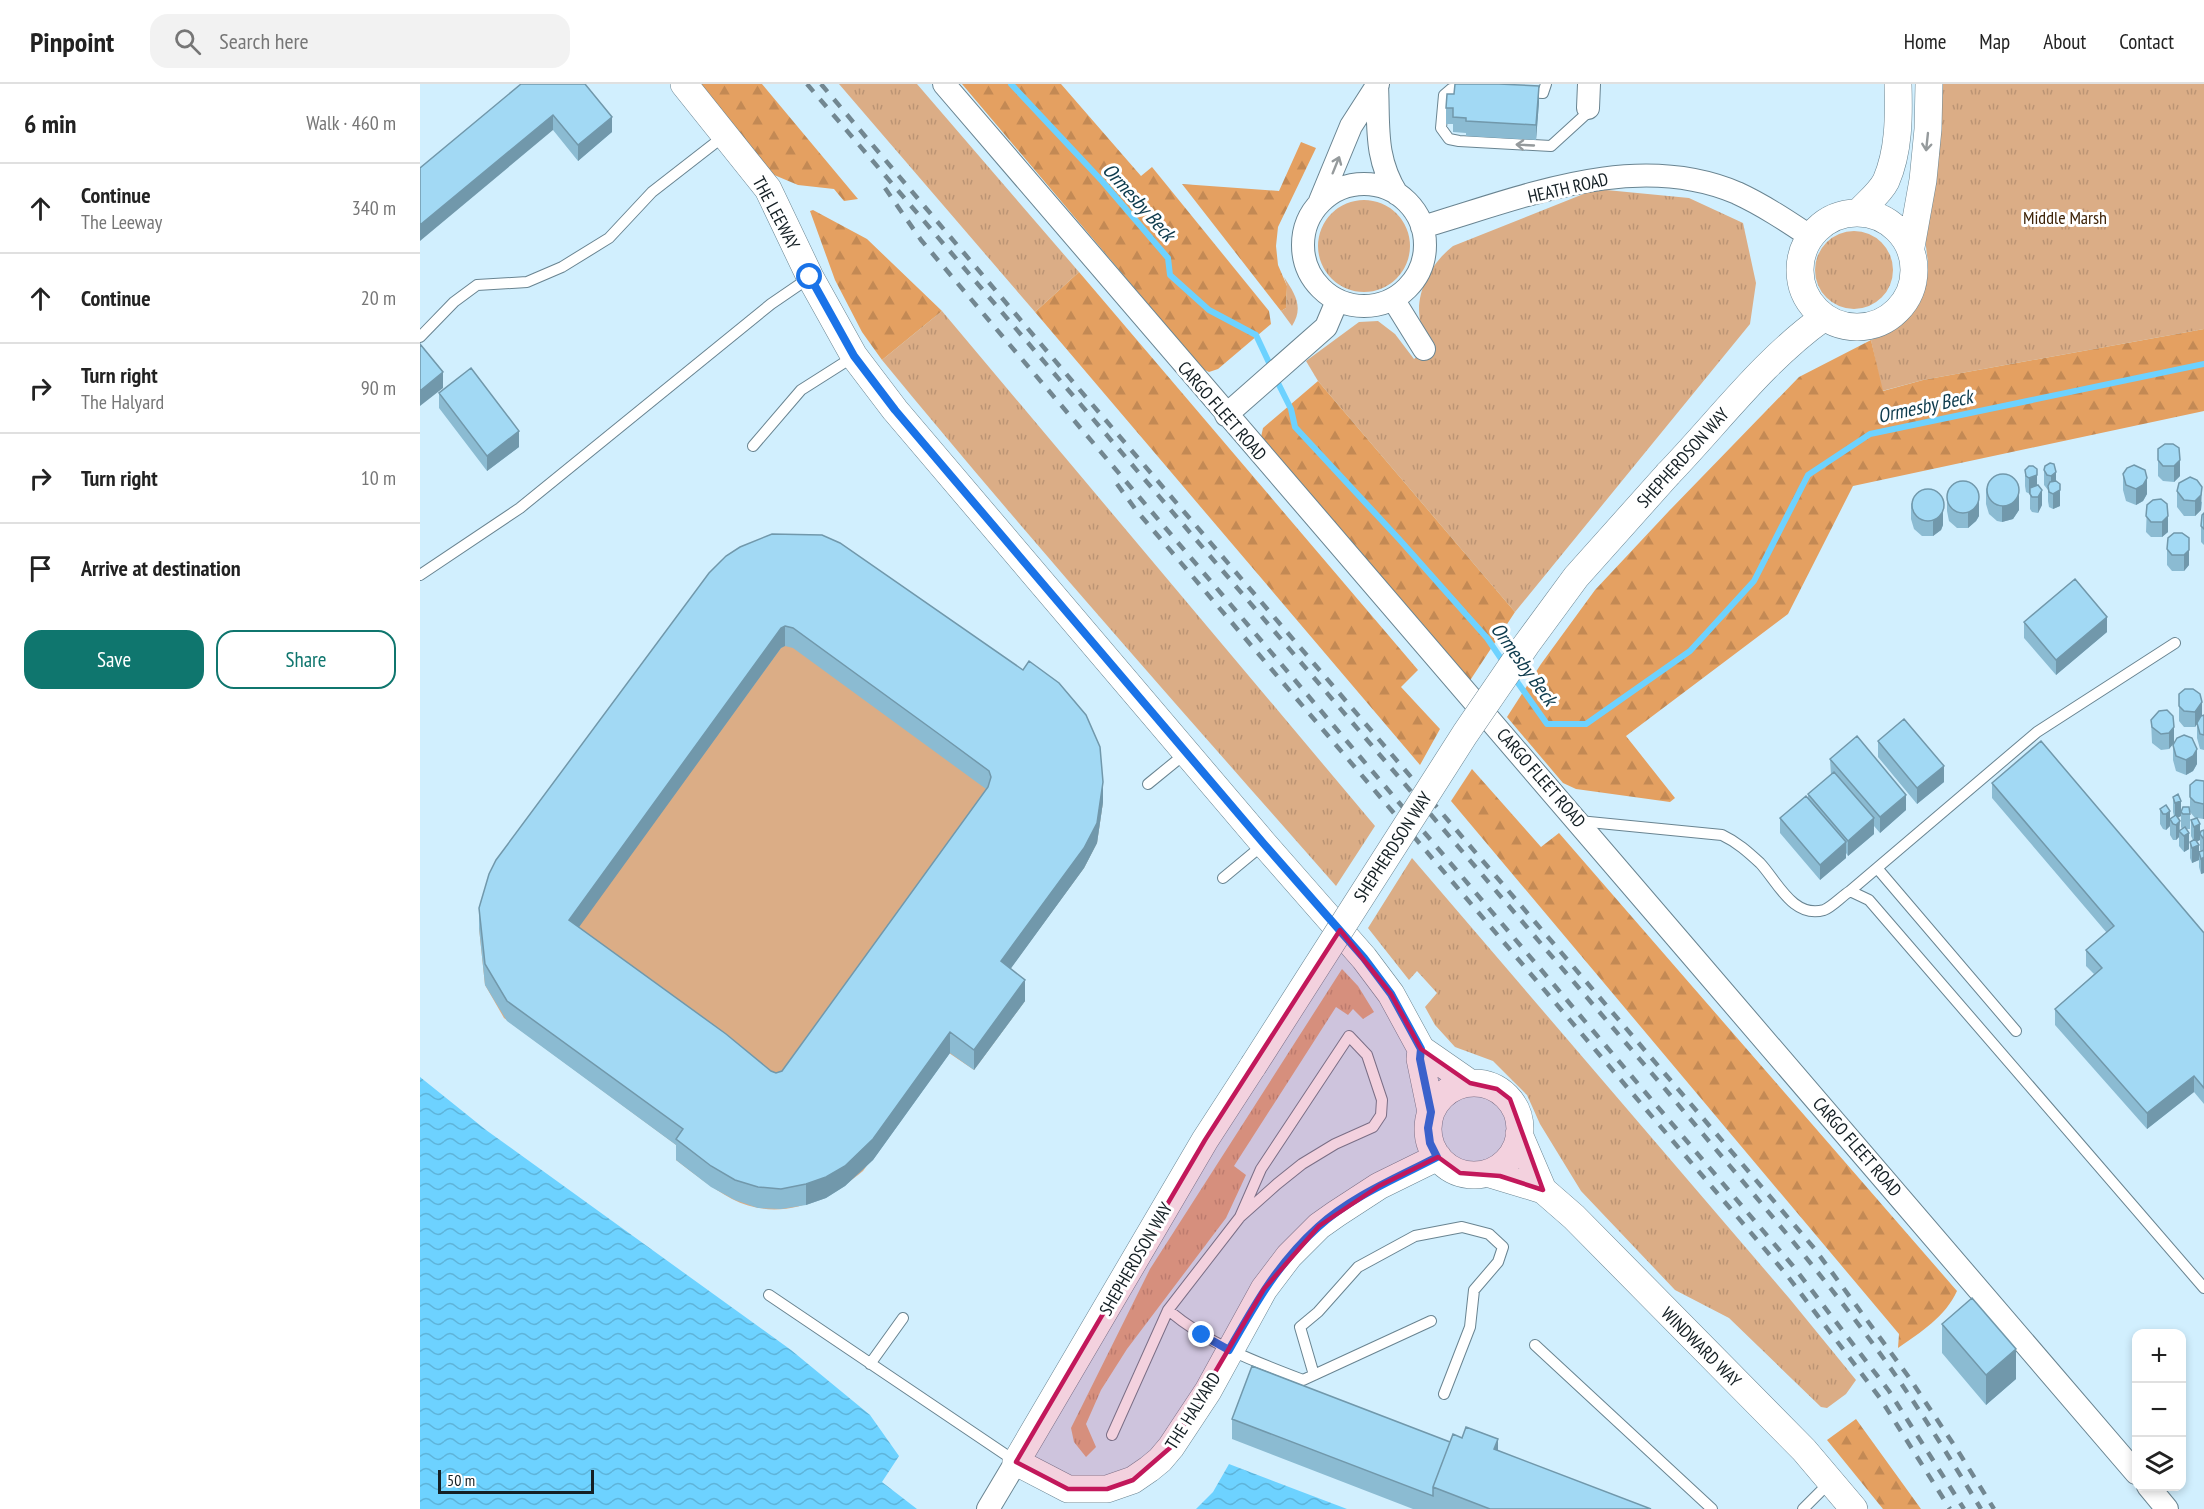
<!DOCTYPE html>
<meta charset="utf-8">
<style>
:root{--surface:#fff;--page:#f2f2f2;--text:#222;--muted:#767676;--line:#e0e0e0;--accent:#0f766e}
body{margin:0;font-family:"PT Sans Narrow",sans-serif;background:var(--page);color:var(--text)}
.controls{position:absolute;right:18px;bottom:18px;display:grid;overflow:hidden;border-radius:12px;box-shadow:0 3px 9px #0003}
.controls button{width:54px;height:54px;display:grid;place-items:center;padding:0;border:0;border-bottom:2px solid var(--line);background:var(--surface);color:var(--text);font:30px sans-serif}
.scale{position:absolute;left:18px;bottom:15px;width:156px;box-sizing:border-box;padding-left:6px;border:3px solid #141f24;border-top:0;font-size:16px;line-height:21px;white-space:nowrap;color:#141f24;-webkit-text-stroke:4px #fff;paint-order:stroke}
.stop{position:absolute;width:18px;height:18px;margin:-14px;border:4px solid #1a73e8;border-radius:50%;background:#fff}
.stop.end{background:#1a73e8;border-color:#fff;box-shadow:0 2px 6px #0008}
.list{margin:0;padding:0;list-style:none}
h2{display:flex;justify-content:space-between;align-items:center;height:78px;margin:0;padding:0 24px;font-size:26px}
h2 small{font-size:20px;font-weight:400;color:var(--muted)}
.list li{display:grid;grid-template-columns:39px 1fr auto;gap:18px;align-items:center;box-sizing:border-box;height:90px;padding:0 24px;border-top:2px solid var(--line)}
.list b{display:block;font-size:22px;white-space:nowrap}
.list p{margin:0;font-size:20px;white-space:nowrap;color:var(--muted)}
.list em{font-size:20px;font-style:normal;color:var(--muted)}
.actions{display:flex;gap:12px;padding:18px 24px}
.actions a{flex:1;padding:14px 0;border:2px solid var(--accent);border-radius:18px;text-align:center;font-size:21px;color:var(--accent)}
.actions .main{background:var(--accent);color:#fff}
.icon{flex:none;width:33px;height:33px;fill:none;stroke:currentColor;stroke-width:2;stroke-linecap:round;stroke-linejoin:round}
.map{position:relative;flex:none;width:1784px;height:1425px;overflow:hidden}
header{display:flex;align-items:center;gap:36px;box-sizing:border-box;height:84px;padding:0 30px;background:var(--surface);border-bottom:2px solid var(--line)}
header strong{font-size:28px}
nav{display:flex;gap:33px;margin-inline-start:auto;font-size:21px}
.search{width:420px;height:54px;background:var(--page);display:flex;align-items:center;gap:15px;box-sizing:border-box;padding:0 21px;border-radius:18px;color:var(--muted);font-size:22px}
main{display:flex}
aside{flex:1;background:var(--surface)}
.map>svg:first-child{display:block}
.grass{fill:url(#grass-tufts)}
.forest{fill:url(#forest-firs)}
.pitch{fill:#dbad86}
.water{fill:url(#water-waves)}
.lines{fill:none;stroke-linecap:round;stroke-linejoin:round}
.stream{stroke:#6dd2ff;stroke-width:6}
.service-casing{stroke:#698491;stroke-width:12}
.minor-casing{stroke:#698491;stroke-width:24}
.tertiary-casing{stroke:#698491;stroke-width:28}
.service{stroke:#fff;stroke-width:10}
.minor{stroke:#fff;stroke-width:22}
.tertiary{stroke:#fff;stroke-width:27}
.rail{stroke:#728791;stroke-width:4.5;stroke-dasharray:10 10;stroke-linecap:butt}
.tertiary-bridge-casing{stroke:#698491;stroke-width:28;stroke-linecap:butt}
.tertiary-bridge{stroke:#fff;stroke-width:27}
.wall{fill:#8bbbd2;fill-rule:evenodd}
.shaded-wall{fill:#7198ab}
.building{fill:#a2d9f4;stroke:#7198ab;stroke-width:1.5;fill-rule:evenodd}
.oneway{stroke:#959a9c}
.route{stroke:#1a73e8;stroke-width:8}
.marked{fill:#c2185b;fill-opacity:0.2;stroke:#c2185b;stroke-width:4.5;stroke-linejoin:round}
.labels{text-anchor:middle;stroke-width:6;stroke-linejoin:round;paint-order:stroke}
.street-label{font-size:18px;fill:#141f24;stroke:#fff}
.park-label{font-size:18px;fill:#3e2307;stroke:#fff}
.water-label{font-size:20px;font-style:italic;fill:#0c3a4c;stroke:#fff}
</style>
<header>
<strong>Pinpoint</strong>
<div class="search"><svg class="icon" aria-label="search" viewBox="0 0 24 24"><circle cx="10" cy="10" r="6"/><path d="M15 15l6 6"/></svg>Search here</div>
<nav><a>Home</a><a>Map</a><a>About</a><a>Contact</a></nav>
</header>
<main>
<aside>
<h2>6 min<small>Walk · 460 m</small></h2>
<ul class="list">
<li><svg class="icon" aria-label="ahead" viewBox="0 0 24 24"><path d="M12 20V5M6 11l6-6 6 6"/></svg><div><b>Continue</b><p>The Leeway</p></div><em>340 m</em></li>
<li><svg class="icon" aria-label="ahead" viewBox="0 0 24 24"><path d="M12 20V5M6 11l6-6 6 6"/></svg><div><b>Continue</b></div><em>20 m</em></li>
<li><svg class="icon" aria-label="right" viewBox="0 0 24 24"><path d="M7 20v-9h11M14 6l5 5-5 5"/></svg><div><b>Turn right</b><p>The Halyard</p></div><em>90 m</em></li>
<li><svg class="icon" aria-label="right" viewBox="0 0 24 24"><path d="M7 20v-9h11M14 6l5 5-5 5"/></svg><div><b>Turn right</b></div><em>10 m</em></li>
<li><svg class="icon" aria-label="arrive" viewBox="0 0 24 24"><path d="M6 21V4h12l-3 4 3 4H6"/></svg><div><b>Arrive at destination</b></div></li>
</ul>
<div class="actions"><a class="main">Save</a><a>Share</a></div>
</aside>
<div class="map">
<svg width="1784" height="1425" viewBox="0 0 1784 1425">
<defs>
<pattern id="grass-tufts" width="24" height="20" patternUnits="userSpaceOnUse" patternTransform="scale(1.5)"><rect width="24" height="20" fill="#dbad86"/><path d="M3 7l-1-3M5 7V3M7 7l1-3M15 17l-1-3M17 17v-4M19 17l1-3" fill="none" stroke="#bb9474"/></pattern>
<pattern id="forest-firs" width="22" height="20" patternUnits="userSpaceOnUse" patternTransform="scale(1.5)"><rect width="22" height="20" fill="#e4a061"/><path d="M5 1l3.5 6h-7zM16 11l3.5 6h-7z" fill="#c38954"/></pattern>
<pattern id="water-waves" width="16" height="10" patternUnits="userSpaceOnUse" patternTransform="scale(1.5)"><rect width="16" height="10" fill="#6dd2ff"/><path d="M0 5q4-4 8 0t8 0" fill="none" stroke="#5eb4da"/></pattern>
</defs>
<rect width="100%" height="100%" fill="#d1effe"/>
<!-- grass -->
<path class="grass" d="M419 0H497L659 188 615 228Z
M1519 0H1784V245L1503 296 1462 307 1451 256 1469 249 1485 237 1499 220 1506 202 1508 179 1504 147Z
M1176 105 1269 114 1323 139 1336 199 1330 240 1095 528 898 297 886 277 939 238 958 237 975 250 994 275 1012 261C1008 255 1003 247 1001 240 993 211 1011 179 1033 162Z
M898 162a46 46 0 1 1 92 0a46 46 0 1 1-92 0Z
M1395 186a39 39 0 1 1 78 0a39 39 0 1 1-78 0Z
M864 193C875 210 884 223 872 242L861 227 866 224 867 202Z
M522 227 955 742 916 802C763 628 609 455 462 276Z
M992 774 1369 1214 1436 1296 1426 1310 1407 1324 1401 1323 1309 1234 1255 1206 1161 1107 1120 1040 1107 1011 1073 977 1035 963 1015 941 1005 923 1017 909 997 887 989 896 948 844Z
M922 885 938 902 954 928 943 935 933 925 928 931 916 923 814 1082 826 1091 806 1134 707 1265 681 1306 666 1340 676 1363 666 1373 654 1358 651 1344 730 1185Z"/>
<!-- forest -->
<path class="forest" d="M277 0H342L438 115 424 117 414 105 378 101 347 88Z
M542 0H641L721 92 732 83 849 227 851 240 798 285 789 288 783 285Z
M881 58 896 64 858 143 856 162 858 181 867 202 866 224 861 227 762 100 859 107Z
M393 126 447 155 522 227 462 276 442 248 415 196 390 127Z
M659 188 998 586 981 603 1020 645 1000 681 615 228Z
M1784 245V327L1433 402 1368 530 1206 652 1255 714 1250 718 1156 705 1143 699 1087 633 1121 580 1175 506 1249 427 1379 293 1451 256 1463 307 1503 296Z
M898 297 1095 528 1049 598 841 353 843 344Z
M1052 685 1121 763 1139 749 1537 1207C1525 1233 1501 1248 1478 1264L1479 1250 1031 717Z
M1436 1335 1501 1425H1463L1407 1356Z"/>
<!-- pitch -->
<path class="pitch" d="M289 510 683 718 677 759 664 784 581 897 605 917 554 986 529 969 443 1087C406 1118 359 1139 312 1115 292 1104 274 1090 256 1076L263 1066 84 934 65 901 59 844 64 826Z"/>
<!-- water -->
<path class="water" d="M0 993 66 1046 371 1266 450 1331 479 1372 462 1398 497 1425H0Z
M809 1380 927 1425H776L793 1408Z"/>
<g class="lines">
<!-- stream -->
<path class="stream" d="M591 0 682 97 748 174 750 191 789 226 836 251 852 285
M856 295 871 325 875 343 979 455 1067 554 1084 579
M1093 592 1127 640H1166L1270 567 1334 497 1388 391 1450 350 1784 280"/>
<defs>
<path id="service" d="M1046 5H1031L1024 11 1021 44 1029 55 1039 57 1131 62 1165 31 1168 24
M1104 8 1123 9 1126 0
M0 253 34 218 57 201 107 198 142 183 189 154 232 108 304 52
M333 362 381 306 433 273
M0 491 100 424 351 220 389 194
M728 700 766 669
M1159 737 1302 751C1317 758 1328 768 1340 779 1357 797 1373 835 1404 826 1412 823 1422 812 1430 807L1449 816 1784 1204
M1457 784 1596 947
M803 794 844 760
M1430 807 1617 648 1755 559
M349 1211 595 1377
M748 1226C790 1261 833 1277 883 1296L1011 1237
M1115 1261 1292 1425
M450 1280 483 1234
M894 1291 880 1243 898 1228 938 1183 995 1152 1042 1143 1069 1150 1083 1163 1078 1178 1054 1206 1050 1243 1024 1310
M692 1351 748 1226 820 1133 857 1100 882 1080 915 1060 953 1043 961 1031 962 1016 947 971 929 952 841 1085 820 1133
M1383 1425 1410 1398"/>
<path id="minor" d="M524 0C919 464 1320 925 1716 1389
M957 1C959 42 954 73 977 110
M1168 24 1169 0
M883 161a61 61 0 1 1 122 0a61 61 0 1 1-122 0Z
M900 117 931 42 958 0
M1002 143C1102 114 1214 65 1317 109 1343 121 1367 137 1391 153
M973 215 1004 265
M806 331 906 243 917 217
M1728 1402 1747 1425
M568 1425 596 1378"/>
<path id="tertiary" d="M264 0 348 105 390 193 434 272 475 326 844 760 944 874 971 910 1001 965 1050 999
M1438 129C1446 120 1460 109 1466 97 1479 67 1479 33 1478 0
M1380 186a57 57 0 1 1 114 0a57 57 0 1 1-114 0Z
M1491 163 1503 96 1508 45 1509 0
M1248 390C1299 337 1344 276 1403 234
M1001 965 1000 975 1011 1028
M833 982 785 1056 596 1378 648 1405H687L713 1396 729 1385 740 1376 751 1363 788 1307 844 1205 869 1172 899 1142 916 1130 959 1102 1018 1073
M1008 1045a46 46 0 1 1 92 0a46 46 0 1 1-92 0Z
M1099 1050 1123 1106
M1067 1089 1123 1106 1154 1133 1384 1366 1434 1425"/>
</defs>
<!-- service casing -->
<use href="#service" class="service-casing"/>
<!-- minor casing -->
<use href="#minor" class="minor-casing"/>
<!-- tertiary casing -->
<use href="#tertiary" class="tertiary-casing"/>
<!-- service -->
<use href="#service" class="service"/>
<!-- minor -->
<use href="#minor" class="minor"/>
<!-- tertiary -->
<use href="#tertiary" class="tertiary"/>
<!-- rail -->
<path class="rail" d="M387 0 1246 1006C1320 1095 1397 1182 1464 1275 1499 1324 1530 1374 1561 1425
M401 0 653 298 1394 1164 1488 1292 1538 1367 1574 1425
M465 104 501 156 561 227 1373 1182 1469 1307 1544 1425
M697 400 716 426 1366 1190 1460 1314 1530 1425"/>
<defs>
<path id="tertiary-bridge" d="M833 982 1045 650 1106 561 1156 493 1248 390"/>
</defs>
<!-- tertiary-bridge casing -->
<use href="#tertiary-bridge" class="tertiary-bridge-casing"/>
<!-- tertiary-bridge -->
<use href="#tertiary-bridge" class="tertiary-bridge"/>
</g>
<!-- wall -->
<path class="wall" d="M101 0 192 48 158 77 133 46Z
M1119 18 1116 56 1046 52V49L1033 48V40H1026V24Z
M19 309 99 363 67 387 19 324Z
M1745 360 1760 392 1754 398 1743 397 1738 392V365Z
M1625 382 1636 397 1640 422 1633 425 1629 423 1628 417V406L1624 401V386Z
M1605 386 1617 402 1622 421 1618 429 1612 428 1610 425V410L1606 408 1605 402Z
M1703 390 1727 410 1723 417 1716 421 1706 417 1703 406Z
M1566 404 1599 426 1593 435 1582 438 1577 437 1569 430 1566 420Z
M1757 407 1782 418 1781 426 1775 432H1764L1757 423Z
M1527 411 1559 432 1556 437 1548 444H1537L1529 437 1527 427Z
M1733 416 1748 448 1742 453H1731L1726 448 1727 421Z
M1491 419 1523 441 1521 446 1513 452H1502L1494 445 1491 435Z
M1784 429V461L1781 458V442Z
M1754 449 1769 481 1764 487H1752L1747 481V465Z
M402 451 683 718 677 759 664 784 590 885 605 917 554 986 530 969 453 1076 425 1102 406 1114 386 1121 361 1125 338 1124 315 1116 291 1103 256 1076V1061L87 937 65 901 59 844V824ZM365 562 373 564 566 705 362 987 356 989 351 987 158 843 361 564Z
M1604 538 1687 548 1636 591 1604 554Z
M1759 610 1782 632 1784 631V666L1780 665 1777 654V640L1775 643H1764L1759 637Z
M1739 627 1754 658 1777 680 1773 687 1766 691 1756 687 1753 676V660L1749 665 1741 666 1732 659 1731 636Z
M1458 657 1524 698 1497 720 1458 673Z
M1410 675 1486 726 1460 749 1454 742V750L1428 772 1426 769V774L1400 796 1360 749V734L1388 714V710L1411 691Z
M1784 697V735L1777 734 1780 750 1784 746V789L1781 790 1779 783V776L1772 779 1770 774V758L1773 756 1771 752V736L1777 734H1775L1770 728V701ZM1780 756V766L1781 767 1779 768 1777 757Z
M1572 699 1784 849V1020L1774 1008 1727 1045 1635 941V925L1674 890 1666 882V866L1687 849 1572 714Z
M1753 713 1761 726 1770 730V745H1767L1769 765 1764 768 1759 762V753L1756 756H1753L1750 751V735L1754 732 1753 728ZM1761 732V743L1762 745 1760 747 1757 734Z
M1746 721 1750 742 1746 746 1743 745 1740 740V725Z
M1522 1240 1596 1295 1566 1321 1522 1269Z
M812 1335 1030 1358 1078 1367 1231 1425H993L812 1355Z"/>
<!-- shaded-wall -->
<path class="shaded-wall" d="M1119 2V18L1116 56V41Z
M133 31V46L0 157V141Z
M192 33V48L158 77V61Z
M23 288V304L0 322V307Z
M99 347V363L67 387V372Z
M1760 376V392L1754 398V382Z
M1636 388V404L1631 407V392Z
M1617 391V407L1609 410V394Z
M1727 394V410L1723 417 1716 421V405Z
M1782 403 1781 426 1775 432V417Z
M1622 406V421L1618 429V413Z
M1640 406V422L1633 425V410Z
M1599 410V426L1593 435 1582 438V422Z
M1559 417V432L1556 437 1548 444V428Z
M1523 425V441L1521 446 1513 452V437Z
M1748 432V448L1742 453V438Z
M1769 466V481L1764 487V471Z
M1687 533V548L1636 591V576Z
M365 542V562L361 564 149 857V836L361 544Z
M1782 618V633L1775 643V628Z
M1754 643V659L1749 665V649Z
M1777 665V680L1773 687 1766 691V676Z
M1524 682V698L1497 720V704Z
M683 698V718L677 759 664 784 581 898V877Z
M1486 711V726L1460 749V733Z
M1761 717V732L1755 735V719Z
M1784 719V735H1783V720Z
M1750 727V742L1746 746V730Z
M1454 734V750L1428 772V757Z
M1760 737 1759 753 1756 756V741Z
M1780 740V756L1774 759V743Z
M1769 749V765L1764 768V752Z
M1784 753V769H1783V754Z
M1426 758V774L1400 796V781Z
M1779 761V776L1772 779V764Z
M1784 773V789L1781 790V775Z
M605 896V917L554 986V966Z
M530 948V969L453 1076 425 1102 406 1114 386 1121V1100Z
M1774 992V1008L1727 1045V1029Z
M1596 1265V1295L1566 1321V1291Z
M1078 1355V1385L1074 1365Z"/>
<!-- building -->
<path class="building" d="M101 0H165L192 33 158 61 133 31 0 141V84Z
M1035 0H1079L1119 2 1116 41 1046 37V34L1033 33V24H1026L1027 10H1034Z
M0 260 23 288 0 307Z
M51 284 99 347 67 372 19 309Z
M1745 360H1753L1759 364 1760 376 1754 382H1743L1738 376V365Z
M1630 379 1634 380 1636 388 1631 392 1627 391 1624 386 1625 382Z
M1714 381 1725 386 1727 394 1723 401 1716 405 1706 401 1703 390 1707 384Z
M1609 382H1613L1617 385V391L1609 394 1606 392 1605 386Z
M1567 406a16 16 0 1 1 32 0a16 16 0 1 1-32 0Z
M1770 393 1777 396 1782 403 1781 411 1775 417 1764 416 1757 407 1759 399Z
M1636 397 1640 400V406L1633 410 1629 408 1628 402 1630 398Z
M1527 413a16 16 0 1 1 32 0a16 16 0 1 1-32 0Z
M1618 401 1622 406 1618 413H1612L1610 410V404Z
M1492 421a16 16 0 1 1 32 0a16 16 0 1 1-32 0Z
M1741 415 1747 420 1748 432 1742 438H1731L1726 432 1727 421 1733 416Z
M1784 429V445L1781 442 1782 431Z
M1754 449H1762L1769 454V466L1764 471H1752L1747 465 1748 454Z
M352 450 402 451 420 459 603 586 609 577 639 599 666 631 680 663 683 698 677 739 664 764 581 877 605 896 554 966 530 948 453 1055 425 1082 406 1093 386 1100 361 1105 338 1103 315 1096 291 1082 256 1055 263 1045 87 917 65 880 59 824 69 790 76 776 289 489 306 472 320 463ZM365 542 373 544 523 653 569 687 571 693 568 703 362 987 356 989 351 987 306 950 149 836 361 544Z
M1655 495 1687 533 1636 576 1604 538Z
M1765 605H1773L1780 610 1782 618 1775 628 1764 627 1759 622V610Z
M1747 626 1753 632 1754 643 1749 649 1741 650 1732 643 1731 636 1739 627Z
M1784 631V651L1780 650 1777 639 1781 632Z
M1484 635 1524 682 1497 704 1458 657Z
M1764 651 1772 654 1777 665 1773 672 1766 676 1756 672 1753 661 1757 654Z
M1437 652 1486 711 1460 733 1410 675Z
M1621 657 1784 849V1004L1774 992 1727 1029 1635 925 1682 884 1666 866 1694 842 1572 699Z
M1414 688 1454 734 1428 757 1388 710Z
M1776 696 1784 697V719L1783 720 1775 718 1770 713V701Z
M1758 710 1761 717 1755 719 1753 713Z
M1386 712 1426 758 1400 781 1360 734Z
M1746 721 1750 727 1746 730H1743L1740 725Z
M1763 723H1769L1770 730H1763L1761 728Z
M1756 731 1760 737 1756 741 1753 740 1750 735Z
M1777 734 1780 740 1774 743 1771 736Z
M1765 743 1769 749 1764 752 1759 747Z
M1784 746V753L1783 754 1780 750 1781 747Z
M1775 755 1779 761 1772 764 1770 758Z
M1784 766V773L1781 775 1779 768Z
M1552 1214 1596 1265 1566 1291 1522 1240Z
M832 1282 1030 1358 1013 1403V1412L812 1335Z
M1046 1343 1078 1355 1074 1365 1231 1425H1070L1013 1403 1033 1350 1042 1354Z"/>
<!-- one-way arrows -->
<defs><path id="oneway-shaft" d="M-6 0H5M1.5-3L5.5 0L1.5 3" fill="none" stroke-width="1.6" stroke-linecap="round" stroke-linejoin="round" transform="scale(1.5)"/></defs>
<g class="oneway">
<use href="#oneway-shaft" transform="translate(1507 58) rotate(96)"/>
<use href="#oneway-shaft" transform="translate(1105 61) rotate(-177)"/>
<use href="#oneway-shaft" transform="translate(916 81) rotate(-68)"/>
</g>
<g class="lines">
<!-- route -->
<path class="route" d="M390 193 434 272 475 326 844 760 944 874 971 910 1001 965 1000 975 1011 1028 1008 1044 1010 1059 1017 1073C977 1094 932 1112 898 1143 858 1179 835 1220 809 1266L782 1251"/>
</g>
<!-- marked area -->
<path class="marked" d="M920 846 971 910 1001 965 1050 999 1077 1005 1090 1015 1123 1106 1080 1092 1040 1089 1018 1073 959 1102 899 1142 844 1205 751 1363 713 1396 687 1405H648L596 1378 785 1056Z"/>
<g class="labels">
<!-- street labels -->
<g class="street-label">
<text transform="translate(1148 104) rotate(-13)" y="6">HEATH ROAD</text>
<text transform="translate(356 129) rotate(62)" y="6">THE LEEWAY</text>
<text transform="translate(802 327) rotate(49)" y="6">CARGO FLEET ROAD</text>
<text transform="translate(1263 374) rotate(-48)" y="6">SHEPHERDSON WAY</text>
<text transform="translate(1121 694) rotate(49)" y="6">CARGO FLEET ROAD</text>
<text transform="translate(973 763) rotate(-57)" y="6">SHEPHERDSON WAY</text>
<text transform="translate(1437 1063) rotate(49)" y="6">CARGO FLEET ROAD</text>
<text transform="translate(716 1175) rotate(-60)" y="6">SHEPHERDSON WAY</text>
<text transform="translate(1281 1263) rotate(45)" y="6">WINDWARD WAY</text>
<text transform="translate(773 1327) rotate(-58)" y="6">THE HALYARD</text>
</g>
<!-- park labels -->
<g class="park-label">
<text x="1645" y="140">Middle Marsh</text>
</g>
<!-- water labels -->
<g class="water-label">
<text transform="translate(719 118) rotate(48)" y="7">Ormesby Beck</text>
<text transform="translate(1505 322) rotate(-12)" y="7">Ormesby Beck</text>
<text transform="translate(1104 580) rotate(54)" y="7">Ormesby Beck</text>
</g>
</g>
</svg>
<div class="controls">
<button>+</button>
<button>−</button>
<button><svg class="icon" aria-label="layers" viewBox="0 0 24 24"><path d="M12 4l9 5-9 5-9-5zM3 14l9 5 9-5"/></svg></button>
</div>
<div class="scale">50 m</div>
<div class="stop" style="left:390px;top:193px"></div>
<div class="stop end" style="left:782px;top:1251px"></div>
</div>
</main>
